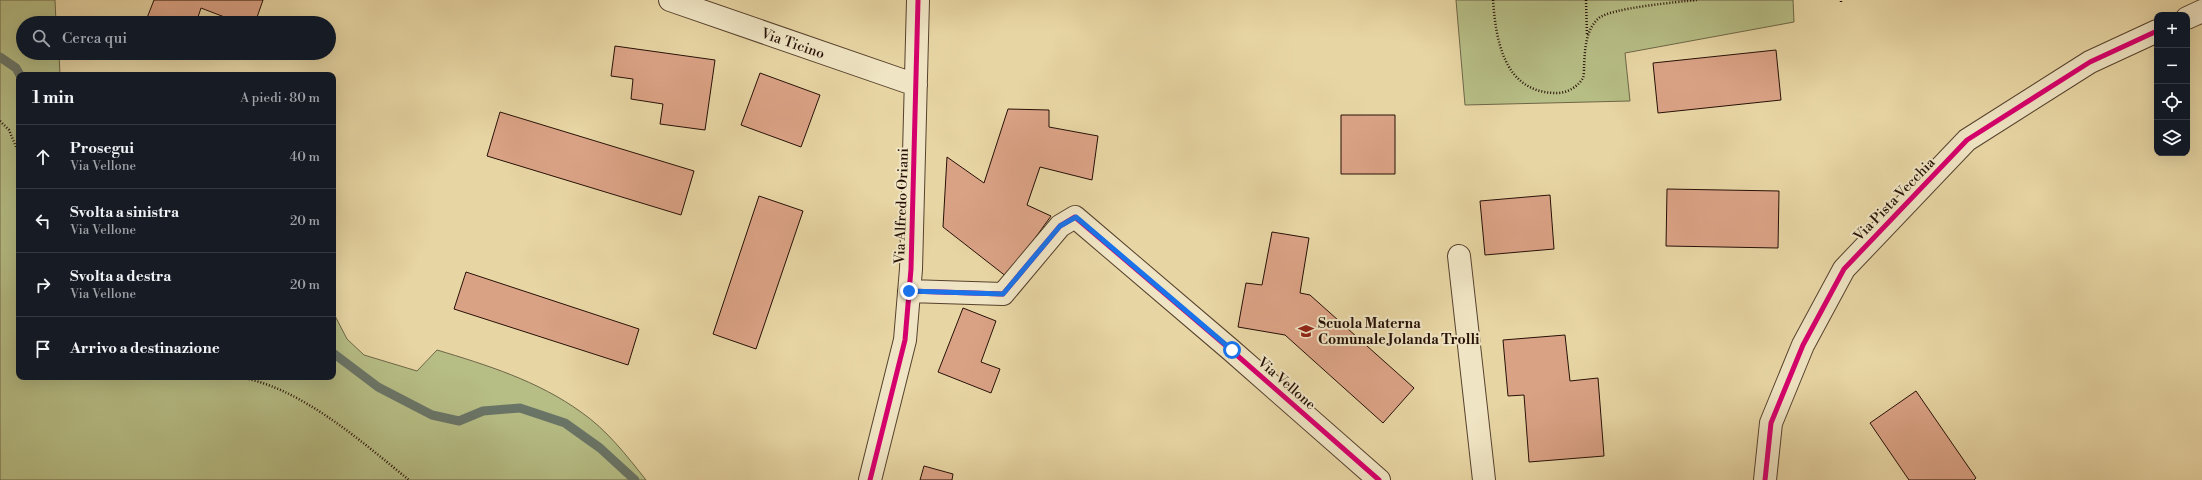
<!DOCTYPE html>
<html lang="it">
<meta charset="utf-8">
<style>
:root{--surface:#171b24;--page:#20242c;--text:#f1f3f6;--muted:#9ea1a6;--line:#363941}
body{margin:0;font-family:"Libre Bodoni",serif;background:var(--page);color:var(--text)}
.controls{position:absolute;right:12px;top:12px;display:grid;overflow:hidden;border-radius:8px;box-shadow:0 4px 16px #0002}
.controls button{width:36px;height:36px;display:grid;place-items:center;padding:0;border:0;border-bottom:1px solid var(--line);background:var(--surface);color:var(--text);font:20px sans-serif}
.stop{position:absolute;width:12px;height:12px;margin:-9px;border:3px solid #1a73e8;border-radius:50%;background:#fff}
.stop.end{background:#1a73e8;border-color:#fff;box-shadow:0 1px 4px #0008}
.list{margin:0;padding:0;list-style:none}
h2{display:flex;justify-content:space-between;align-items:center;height:52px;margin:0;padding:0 16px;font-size:17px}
h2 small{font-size:13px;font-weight:400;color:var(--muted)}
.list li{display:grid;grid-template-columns:26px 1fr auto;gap:12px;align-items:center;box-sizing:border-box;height:64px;padding:0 16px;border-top:1px solid var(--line)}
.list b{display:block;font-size:15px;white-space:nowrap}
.list p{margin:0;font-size:13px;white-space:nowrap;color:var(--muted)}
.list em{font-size:13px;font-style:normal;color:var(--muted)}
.icon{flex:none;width:22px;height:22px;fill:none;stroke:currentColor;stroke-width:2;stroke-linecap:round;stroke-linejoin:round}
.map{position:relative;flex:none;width:2202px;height:480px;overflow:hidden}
.search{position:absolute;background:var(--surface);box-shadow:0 4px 16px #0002;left:16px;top:16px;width:320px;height:44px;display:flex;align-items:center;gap:10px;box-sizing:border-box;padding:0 14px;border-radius:22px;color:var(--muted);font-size:15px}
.panel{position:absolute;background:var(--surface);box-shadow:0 4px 16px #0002;left:16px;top:72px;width:320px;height:308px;border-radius:8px}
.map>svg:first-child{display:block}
.green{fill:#b6bd85;stroke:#6e6646}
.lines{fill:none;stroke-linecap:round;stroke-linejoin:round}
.stream{stroke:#6a7567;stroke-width:9}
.building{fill:#daa285;stroke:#261006}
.street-casing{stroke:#56412d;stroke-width:24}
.path{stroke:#261006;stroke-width:2.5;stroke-dasharray:1 2;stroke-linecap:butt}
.street{stroke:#efe4c3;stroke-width:22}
.cycleway-casing{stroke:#efe4c3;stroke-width:8}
.cycleway{stroke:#d6006c;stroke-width:5}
.route{stroke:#1a73e8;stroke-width:5}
.labels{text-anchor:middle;stroke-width:4;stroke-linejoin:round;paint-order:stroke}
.street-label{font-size:14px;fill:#261006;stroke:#efe4c3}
.poi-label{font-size:14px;font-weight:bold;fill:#261006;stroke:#efe4c3;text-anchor:start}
</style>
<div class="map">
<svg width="2202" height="480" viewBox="0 0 2202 480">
<rect width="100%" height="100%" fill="#e7d5a3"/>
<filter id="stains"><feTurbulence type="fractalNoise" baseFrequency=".005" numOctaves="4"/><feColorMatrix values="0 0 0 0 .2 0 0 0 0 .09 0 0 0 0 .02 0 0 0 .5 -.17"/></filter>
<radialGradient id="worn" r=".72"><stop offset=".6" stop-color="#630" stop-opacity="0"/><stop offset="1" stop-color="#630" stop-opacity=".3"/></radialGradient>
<!-- green -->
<path class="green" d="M0 0H55L56 23H23V53H59L60 75H19V377H333V312L347 339 364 355 417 371 437 350C487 365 538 381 581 412 607 430 627 456 646 480H0Z
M1456 0H1793L1794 22 1625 53 1630 101 1465 105Z"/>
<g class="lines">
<!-- stream -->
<path class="stream" d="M0 57 16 68 20 75
M333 353 378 387 432 415 459 421 483 411 520 408 565 423 600 448 635 480"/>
</g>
<!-- building -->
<path class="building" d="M154 0H263L255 23H240L201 8 196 23H145Z
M615 46 715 60 705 130 660 124 663 104 631 99 633 79 611 76Z
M1776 50 1781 100 1658 113 1653 63Z
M760 73 820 95 801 147 741 125Z
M1008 109 1049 110V127L1098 136 1092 180 1040 167 1027 205 1051 216 1007 277 943 227 947 157 984 183Z
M500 112 694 171 681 215 487 156Z
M1341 115H1395V174H1341Z
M1667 189 1779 191 1778 248 1666 246Z
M1550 195 1554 249 1485 255 1480 201Z
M759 196 803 211 756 349 713 334Z
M1272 232 1309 238 1300 293 1310 295 1414 388 1383 423 1285 335 1238 327 1246 283 1262 285Z
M466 272 639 329 628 365 454 309Z
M963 308 996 321 981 362 1000 369 991 393 938 372Z
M1565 335 1570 381 1598 378 1604 456 1529 462 1524 395 1508 396 1503 340Z
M1916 391 1976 478 1974 480H1909L1870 423Z
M924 466 953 474 952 480H920Z"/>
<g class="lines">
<defs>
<path id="street" d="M670 0 916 85
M2187 18 2202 11
M1459 256 1484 480
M909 291 1003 294 1060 226 1075 217 1231 350 1379 480
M870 480 905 340 911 269 918 0
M1765 480 1771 423 1803 345 1844 269 1967 140 2090 62 2157 31"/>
</defs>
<!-- street casing -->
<use href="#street" class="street-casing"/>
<!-- path -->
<path class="path" d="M1493 0C1496 41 1504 91 1554 93 1565 94 1577 88 1583 78 1584 75 1584 70 1584 67 1585 50 1585 30 1599 18 1611 8 1678 2 1697 0
M1586 0 1587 36
M1841 2V0
M0 121 9 130 19 154
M237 377C298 385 362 442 409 480"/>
<!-- street -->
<use href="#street" class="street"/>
<defs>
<path id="cycleway" d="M909 291 1003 294 1060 226 1075 217 1231 350 1379 480
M870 480 905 340 911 269 918 0
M1765 480 1771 423 1803 345 1844 269 1967 140 2090 62 2157 31"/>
</defs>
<!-- cycleway casing -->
<use href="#cycleway" class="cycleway-casing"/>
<!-- cycleway -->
<use href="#cycleway" class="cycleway"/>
</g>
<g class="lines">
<!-- route -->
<path class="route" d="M909 291 1003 294 1060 226 1076 217 1232 350"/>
</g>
<!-- icons -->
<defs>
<symbol id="school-bare" viewBox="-9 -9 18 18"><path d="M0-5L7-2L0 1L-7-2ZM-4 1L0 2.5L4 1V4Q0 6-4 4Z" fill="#8f2418" stroke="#efe4c3" stroke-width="2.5" paint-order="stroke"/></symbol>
</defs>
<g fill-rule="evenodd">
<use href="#school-bare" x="1295" y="320" width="22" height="22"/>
</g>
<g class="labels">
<!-- street labels -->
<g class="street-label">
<text transform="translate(793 43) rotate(19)" y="5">Via Ticino</text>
<text transform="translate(1894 199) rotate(-46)" y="5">Via Pista Vecchia</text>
<text transform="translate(901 206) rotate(-88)" y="5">Via Alfredo Oriani</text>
<text transform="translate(1287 383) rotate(41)" y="5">Via Vellone</text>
</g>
<!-- poi labels -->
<g class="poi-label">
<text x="1318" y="328">Scuola Materna<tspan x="1318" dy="16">Comunale Jolanda Trolli</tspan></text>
</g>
</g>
<rect width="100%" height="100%" filter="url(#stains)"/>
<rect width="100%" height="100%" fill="url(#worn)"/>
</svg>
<div class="controls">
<button>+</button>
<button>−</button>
<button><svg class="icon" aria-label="locate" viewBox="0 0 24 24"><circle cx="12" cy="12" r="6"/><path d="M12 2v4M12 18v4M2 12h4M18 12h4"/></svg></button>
<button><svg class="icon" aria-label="layers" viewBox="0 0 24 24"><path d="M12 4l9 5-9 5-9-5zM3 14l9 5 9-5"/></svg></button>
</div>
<div class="stop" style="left:1232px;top:350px"></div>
<div class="stop end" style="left:909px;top:291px"></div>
<div class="search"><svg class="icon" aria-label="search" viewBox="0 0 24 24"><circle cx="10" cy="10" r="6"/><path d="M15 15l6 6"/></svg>Cerca qui</div>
<section class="panel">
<h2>1 min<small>A piedi · 80 m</small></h2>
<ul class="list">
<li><svg class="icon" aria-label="ahead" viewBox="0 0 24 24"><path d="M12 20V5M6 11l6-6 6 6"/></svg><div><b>Prosegui</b><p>Via Vellone</p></div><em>40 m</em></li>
<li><svg class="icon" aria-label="left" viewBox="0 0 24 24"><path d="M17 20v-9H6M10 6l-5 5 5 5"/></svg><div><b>Svolta a sinistra</b><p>Via Vellone</p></div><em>20 m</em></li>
<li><svg class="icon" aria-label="right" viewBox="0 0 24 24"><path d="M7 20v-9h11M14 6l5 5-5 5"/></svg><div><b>Svolta a destra</b><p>Via Vellone</p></div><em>20 m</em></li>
<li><svg class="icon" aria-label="arrive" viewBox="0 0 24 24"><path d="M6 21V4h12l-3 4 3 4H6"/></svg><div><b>Arrivo a destinazione</b></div></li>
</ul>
</section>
</div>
